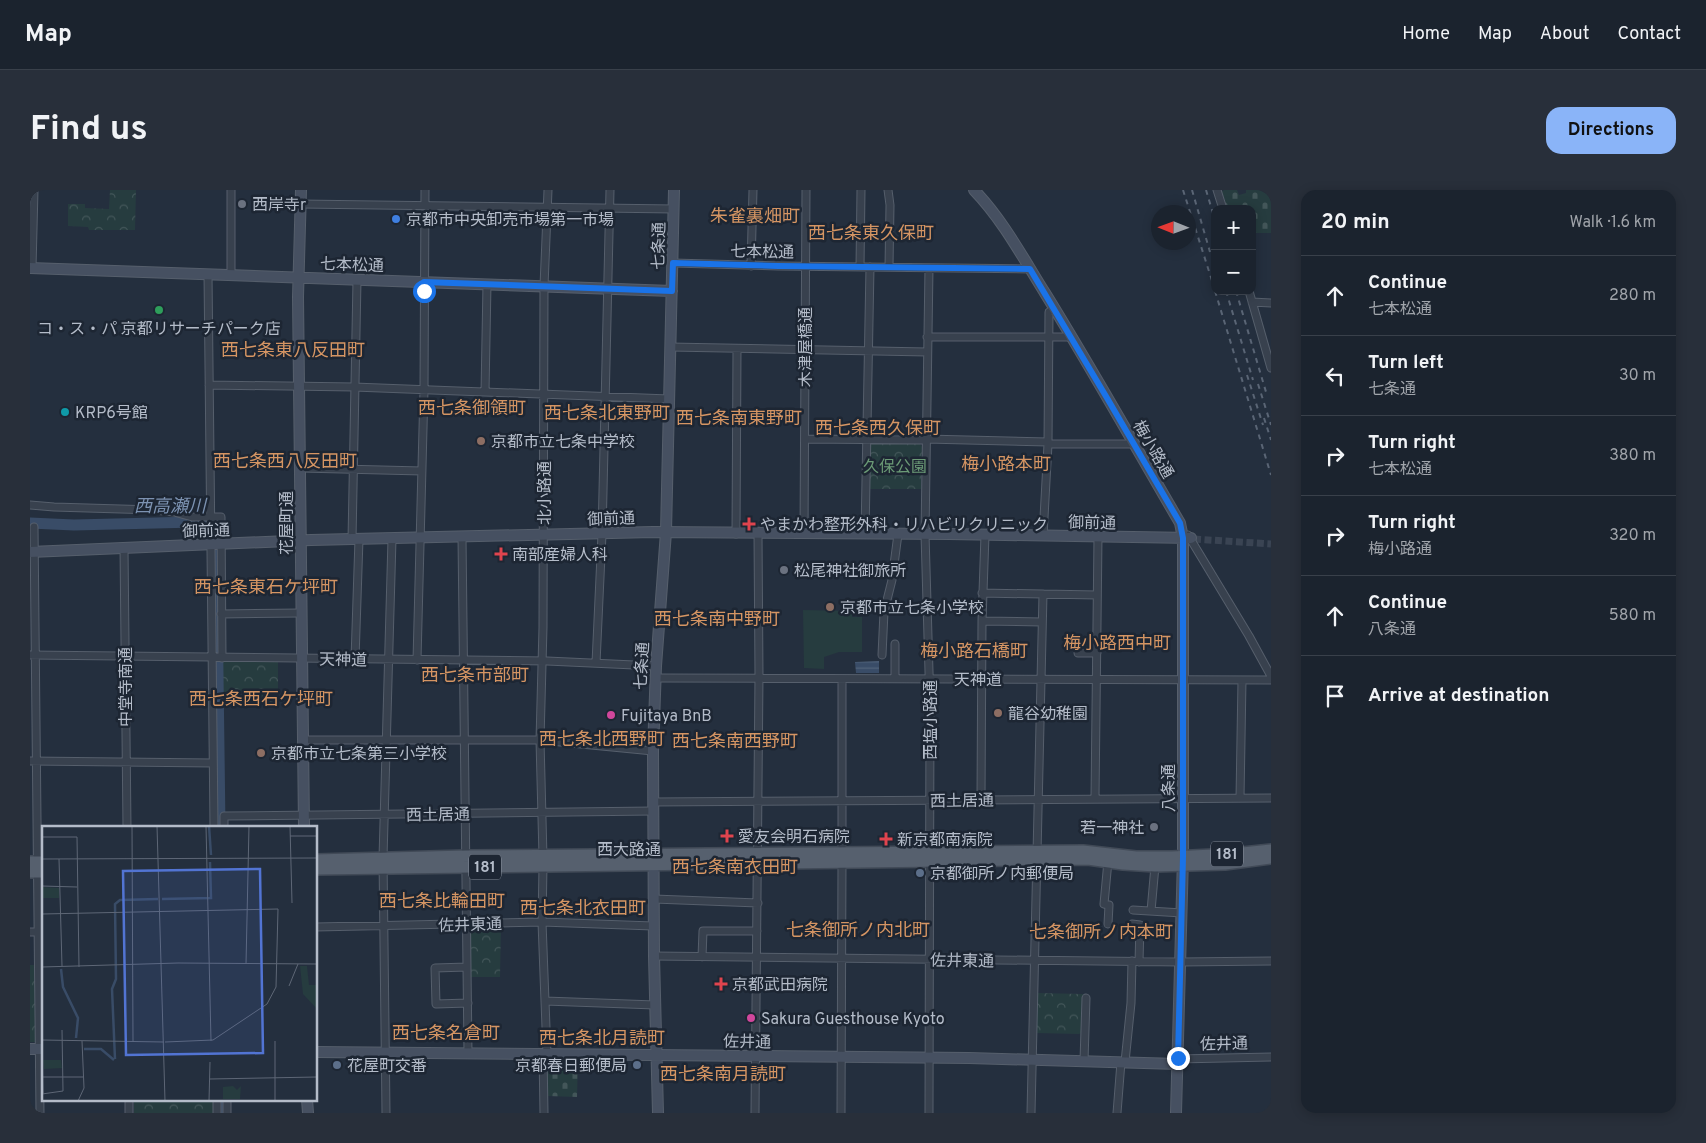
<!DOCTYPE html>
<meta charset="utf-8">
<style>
:root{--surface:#1b232e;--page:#282f3a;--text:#f1f3f6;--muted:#a0a4aa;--line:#39404a;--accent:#8ab4f8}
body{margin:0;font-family:Overpass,"Noto Sans JP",sans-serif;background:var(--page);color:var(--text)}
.controls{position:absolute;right:15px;top:15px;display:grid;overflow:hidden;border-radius:10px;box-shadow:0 2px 12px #0003}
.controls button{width:45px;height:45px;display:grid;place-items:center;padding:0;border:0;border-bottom:1px solid var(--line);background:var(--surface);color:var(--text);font:25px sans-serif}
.compass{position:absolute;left:1121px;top:15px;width:45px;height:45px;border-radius:50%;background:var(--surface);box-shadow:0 2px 12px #0003;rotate:271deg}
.stop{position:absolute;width:15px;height:15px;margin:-11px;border:4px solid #1a73e8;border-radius:50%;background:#fff}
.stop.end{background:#1a73e8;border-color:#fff;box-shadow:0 1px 5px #0008}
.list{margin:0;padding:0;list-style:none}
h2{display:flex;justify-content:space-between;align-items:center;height:65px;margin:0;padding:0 20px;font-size:21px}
h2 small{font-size:16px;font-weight:400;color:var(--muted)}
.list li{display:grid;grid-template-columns:32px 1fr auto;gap:15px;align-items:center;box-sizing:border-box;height:80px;padding:0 20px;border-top:1px solid var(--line)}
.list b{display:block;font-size:19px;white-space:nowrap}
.list p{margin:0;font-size:16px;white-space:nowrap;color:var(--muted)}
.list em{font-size:16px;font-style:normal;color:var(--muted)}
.icon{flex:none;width:28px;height:28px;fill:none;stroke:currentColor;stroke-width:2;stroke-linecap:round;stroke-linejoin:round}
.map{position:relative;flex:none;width:1241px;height:923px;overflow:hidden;border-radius:15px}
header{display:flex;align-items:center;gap:30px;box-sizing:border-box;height:70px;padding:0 25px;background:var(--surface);border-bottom:1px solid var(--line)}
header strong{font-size:24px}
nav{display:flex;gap:28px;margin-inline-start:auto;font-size:18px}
.intro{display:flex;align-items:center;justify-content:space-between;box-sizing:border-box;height:120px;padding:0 30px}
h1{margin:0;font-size:35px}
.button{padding:12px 22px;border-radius:15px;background:var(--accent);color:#111;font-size:18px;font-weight:700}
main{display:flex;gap:30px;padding:0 30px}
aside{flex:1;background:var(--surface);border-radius:15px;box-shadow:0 2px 12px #0003}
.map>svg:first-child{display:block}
.forest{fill:url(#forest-crowns)}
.cemetery{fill:url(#cemetery-stones)}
.pitch{fill:#263c3f}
.water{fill:url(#water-rules)}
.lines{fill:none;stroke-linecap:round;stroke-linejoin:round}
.river{stroke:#394c67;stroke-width:11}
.street-tunnel{stroke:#3a4453;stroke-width:7;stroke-dasharray:7 3.5;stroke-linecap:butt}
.street-casing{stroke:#565f6c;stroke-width:9}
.secondary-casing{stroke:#565f6c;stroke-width:12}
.primary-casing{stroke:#414a57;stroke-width:14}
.street{stroke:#38414e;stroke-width:7}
.secondary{stroke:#465061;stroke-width:10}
.primary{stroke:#56606e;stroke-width:11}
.rail{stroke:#5a6575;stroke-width:2;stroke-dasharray:5 5;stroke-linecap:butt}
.route{stroke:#1a73e8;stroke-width:6}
.worship-dot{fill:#6b7280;stroke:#1d2633;stroke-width:2}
.shop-dot{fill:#3f7fe0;stroke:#1d2633;stroke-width:2}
.leisure-dot{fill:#2e9e5b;stroke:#1d2633;stroke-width:2}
.culture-dot{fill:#0f9aa8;stroke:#1d2633;stroke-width:2}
.education-dot{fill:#8d6e63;stroke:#1d2633;stroke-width:2}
.health-dot{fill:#e0444e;stroke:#1d2633;stroke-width:2}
.hotel-dot{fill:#d1479c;stroke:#1d2633;stroke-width:2}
.service-dot{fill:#5c6f8a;stroke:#1d2633;stroke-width:2}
.labels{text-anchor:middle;stroke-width:5;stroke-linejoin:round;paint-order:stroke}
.shield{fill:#1d2633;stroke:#878f9c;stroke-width:1}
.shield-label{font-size:15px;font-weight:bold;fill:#b4bcc9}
.poi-label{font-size:16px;fill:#b4bcc9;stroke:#1d2633;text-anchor:start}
.street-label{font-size:16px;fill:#b4bcc9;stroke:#1d2633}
.park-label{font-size:16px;fill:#6b9a76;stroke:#1d2633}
.neighbourhood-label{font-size:18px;fill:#d59563;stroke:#1d2633}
.water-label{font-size:18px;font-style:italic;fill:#7c92b1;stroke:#1d2633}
.inset-river{fill:none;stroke:#394c67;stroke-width:2.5}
.inset-road{fill:none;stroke:#5e6776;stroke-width:1}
.view{fill:#5274d3;fill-opacity:0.15;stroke:#5274d3;stroke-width:2.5}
.inset-edge{fill:none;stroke:#b4bcc9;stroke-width:2.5}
</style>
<header>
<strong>Map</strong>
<nav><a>Home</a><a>Map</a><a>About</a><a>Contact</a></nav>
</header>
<div class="intro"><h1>Find us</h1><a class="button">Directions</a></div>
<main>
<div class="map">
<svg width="1241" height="923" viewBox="0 0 1241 923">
<defs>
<pattern id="forest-crowns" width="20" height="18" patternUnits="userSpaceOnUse" patternTransform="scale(1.25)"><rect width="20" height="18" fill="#263c3f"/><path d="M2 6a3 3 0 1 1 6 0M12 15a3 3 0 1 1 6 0" fill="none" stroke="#435659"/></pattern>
<pattern id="cemetery-stones" width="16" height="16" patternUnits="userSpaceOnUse" patternTransform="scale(1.25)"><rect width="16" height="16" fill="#263c3f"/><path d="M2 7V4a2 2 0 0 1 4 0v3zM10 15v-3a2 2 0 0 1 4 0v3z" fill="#435659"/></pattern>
<pattern id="water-rules" width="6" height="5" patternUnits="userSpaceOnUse" patternTransform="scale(1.25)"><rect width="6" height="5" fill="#394c67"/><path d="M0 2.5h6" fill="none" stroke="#53647b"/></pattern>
</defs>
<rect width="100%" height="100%" fill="#242f3e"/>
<!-- forest -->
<path class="forest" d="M80 0H106L105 40H59L58 37 38 36V14H55V18L79 19Z
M843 253 890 254 892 257 891 299H839L840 256Z
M192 470 248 471V514H229V502H192Z
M442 736H471L470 787H441L440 739Z
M0 775H6V852H0Z
M1007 803 1053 804V842L1049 844 1006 843Z
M104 909H183V923H104Z"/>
<!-- cemetery -->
<path class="cemetery" d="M1194 0H1207L1209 5 1216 3V0H1229L1241 6V43H1222V19H1195L1191 2Z
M519 870H548L547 907 517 906 516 872Z"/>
<!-- pitch -->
<path class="pitch" d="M773 420 822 421V427H832V462H809L794 467V479L774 478Z"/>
<!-- water -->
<path class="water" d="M849 471V483H826L825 472Z"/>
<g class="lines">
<!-- river -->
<path class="river" d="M0 333 44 335 166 332 186 333 190 637
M192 909V923"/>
<!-- street-tunnel -->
<path class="street-tunnel" d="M1164 349 1241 354"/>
<defs>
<path id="street" d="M858 0 860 15 859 77
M1187 0 1193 19
M270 14 644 19
M643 73 748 76 1000 79
M721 76 723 0
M830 77 831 0
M2 78 4 0
M178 84 184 637
M201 85V0
M1219 101 1241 178
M1222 112 1241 113
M897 147H1041
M640 157 897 162
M179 195 324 197 639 209
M455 202 457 94
M775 249 891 250 896 249 1018 252
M1018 254H1104
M271 278 392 281
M0 315 24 317 124 320 144 322 162 327H191L192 468
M4 337 10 923
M706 344 707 159
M774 344 776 0
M835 344 840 77
M1158 345 1219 446 1241 486
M1013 346 1018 254 1019 122 1025 119
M432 347 438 863
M322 350 327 90
M94 358 97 637
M952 403 1067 405
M191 424 270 423
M952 431 1012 432
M1048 463H1067
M0 465 517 471 626 476
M852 465 854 422 862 390 868 344
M325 469 329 349
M387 470 394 200 395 0
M566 473 572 344 580 0
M626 488 1241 490
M865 489V454
M272 550H510L623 561
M0 571 183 573
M1065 608 1068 347
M1210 608 1212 490
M951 609 952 431 955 345
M623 612 1241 608
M194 637V626L623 621
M812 663V489
M513 667 510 550 513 437 514 96 518 0
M1078 671 1074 714 1079 715 1078 734
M513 676 512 732 517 864
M624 709 728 713
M1103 720 1152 723
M1121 721 1125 676
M1102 734 1110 735 1109 772
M286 737 512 732 623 736
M0 742H14
M624 766 1151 772 1241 771
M672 767 673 741H727
M437 777 405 778 406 814 438 813
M515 811 625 815
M513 864 514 923
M1148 869 1241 867
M1054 871 1056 808
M1095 872 1101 813 1102 771
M99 909V923
M187 909V923
M197 909V923
M356 923 353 668 362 349
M725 923 729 486 728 344
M811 923 812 672
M899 923 900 516 895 344 899 78
M1001 923 1013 404
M1087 923 1091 872"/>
<path id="secondary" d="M271 0 268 107 274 637
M944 0C973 30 993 68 1015 103 1062 179 1105 256 1150 333L1153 348V667L1146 923
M0 78 642 101
M0 362 281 350 623 342 919 344 1161 348
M0 859H14
M286 862 939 868 1148 874
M277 909 278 923
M628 923 624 766 623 561 626 476 636 342 644 0"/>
<path id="primary" d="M286 670 436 666 1053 661 1106 667H1142L1203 664 1241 660
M0 672H14
M286 679 1058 669 1093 674 1125 676 1195 674 1241 668
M0 682H14"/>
</defs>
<!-- street casing -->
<use href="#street" class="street-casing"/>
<!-- secondary casing -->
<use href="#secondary" class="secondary-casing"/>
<!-- primary casing -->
<use href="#primary" class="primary-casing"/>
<!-- street -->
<use href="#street" class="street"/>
<!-- secondary -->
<use href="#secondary" class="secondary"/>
<!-- primary -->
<use href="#primary" class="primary"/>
<!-- rail -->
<path class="rail" d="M1153 0 1185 100
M1162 0 1180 62
M1176 0 1185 30
M1185 101 1241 285
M1196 101 1223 190
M1206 101 1236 202
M1217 185 1233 235
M1228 194 1241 235
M1234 228 1241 250"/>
</g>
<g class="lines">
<!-- route -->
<path class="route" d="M394 101V92L642 101 643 73 748 76 1000 79 1077 208 1150 333 1153 348V667L1148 868"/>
</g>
<!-- markers -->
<g class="worship-dot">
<circle cx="212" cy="14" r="5"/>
<circle cx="754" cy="380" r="5"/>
<circle cx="1124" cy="637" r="5"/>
</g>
<circle class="shop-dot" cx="366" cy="29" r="5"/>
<circle class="leisure-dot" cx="129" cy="120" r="5"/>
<circle class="culture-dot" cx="35" cy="222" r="5"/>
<g class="education-dot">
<circle cx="451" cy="251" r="5"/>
<circle cx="800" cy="417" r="5"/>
<circle cx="968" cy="523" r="5"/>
<circle cx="231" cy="563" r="5"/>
</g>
<g class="health-dot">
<path d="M716.5 326.5h5v5h5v5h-5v5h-5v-5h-5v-5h5z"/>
<path d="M468.5 356.5h5v5h5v5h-5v5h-5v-5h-5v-5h5z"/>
<path d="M694.5 638.5h5v5h5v5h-5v5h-5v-5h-5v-5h5z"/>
<path d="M853.5 641.5h5v5h5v5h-5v5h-5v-5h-5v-5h5z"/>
<path d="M688.5 786.5h5v5h5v5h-5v5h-5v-5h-5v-5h5z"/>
</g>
<g class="hotel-dot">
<circle cx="581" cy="525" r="5"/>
<circle cx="721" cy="828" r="5"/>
</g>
<g class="service-dot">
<circle cx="890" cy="683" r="5"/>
<circle cx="307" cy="875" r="5"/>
<circle cx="607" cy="875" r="5"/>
</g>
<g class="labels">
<!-- shield labels -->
<g class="shield">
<rect x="1181" y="651.5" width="32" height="25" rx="4"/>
<rect x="439" y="664.5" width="32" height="25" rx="4"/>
</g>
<g class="shield-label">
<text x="1197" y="669">181</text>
<text x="455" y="682">181</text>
</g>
<!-- poi labels -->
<g class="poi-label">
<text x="222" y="20">西岸寺r</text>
<text x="376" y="35">京都市中央卸売市場第一市場</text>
<text x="129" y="144" text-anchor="middle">コ・ス・パ 京都リサーチパーク店</text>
<text x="45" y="228">KRP6号館</text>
<text x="461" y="257">京都市立七条中学校</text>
<text x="730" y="340">やまかわ整形外科・リハビリクリニック</text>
<text x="482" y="370">南部産婦人科</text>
<text x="764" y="386">松尾神社御旅所</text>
<text x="810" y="423">京都市立七条小学校</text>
<text x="978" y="529">龍谷幼稚園</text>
<text x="591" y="531">Fujitaya BnB</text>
<text x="241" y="569">京都市立七条第三小学校</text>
<text x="1114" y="643" text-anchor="end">若一神社</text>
<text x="708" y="652">愛友会明石病院</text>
<text x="867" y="655">新京都南病院</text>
<text x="900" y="689">京都御所ノ内郵便局</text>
<text x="702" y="800">京都武田病院</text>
<text x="731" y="834">Sakura Guesthouse Kyoto</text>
<text x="317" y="881">花屋町交番</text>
<text x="597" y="881" text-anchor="end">京都春日郵便局</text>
</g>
<!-- street labels -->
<g class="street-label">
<text transform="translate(628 56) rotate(-89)" y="6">七条通</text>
<text transform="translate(732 61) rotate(1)" y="6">七本松通</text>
<text transform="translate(322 74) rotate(2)" y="6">七本松通</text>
<text transform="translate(775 157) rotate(-90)" y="6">木津屋橋通</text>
<text transform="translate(1124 259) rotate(60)" y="6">梅小路通</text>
<text transform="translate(514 303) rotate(-90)" y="6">北小路通</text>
<text transform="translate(581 328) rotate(-2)" y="6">御前通</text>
<text transform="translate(1062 332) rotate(1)" y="6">御前通</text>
<text transform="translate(256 333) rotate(-90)" y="6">花屋町通</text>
<text transform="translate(176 340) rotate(-2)" y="6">御前通</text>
<text transform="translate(313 469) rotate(1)" y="6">天神道</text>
<text transform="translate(611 476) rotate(-87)" y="6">七条通</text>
<text x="948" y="495">天神道</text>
<text transform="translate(95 497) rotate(-90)" y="6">中堂寺南通</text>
<text transform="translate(900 530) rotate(-90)" y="6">西塩小路通</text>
<text transform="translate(1138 598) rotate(-90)" y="6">八条通</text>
<text transform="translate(932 610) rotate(-1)" y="6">西土居通</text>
<text transform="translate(408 624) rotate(-1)" y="6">西土居通</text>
<text x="599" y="665">西大路通</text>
<text transform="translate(440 734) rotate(-2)" y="6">佐井東通</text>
<text transform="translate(932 770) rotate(1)" y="6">佐井東通</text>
<text transform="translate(717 851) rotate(1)" y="6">佐井通</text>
<text transform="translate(1194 853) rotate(-1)" y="6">佐井通</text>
</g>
<!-- park labels -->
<g class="park-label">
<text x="865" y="282">久保公園</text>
</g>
<!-- neighbourhood labels -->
<g class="neighbourhood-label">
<text x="725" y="32">朱雀裏畑町</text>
<text x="841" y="49">西七条東久保町</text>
<text x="263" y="166">西七条東八反田町</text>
<text x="442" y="224">西七条御領町</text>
<text x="577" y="229">西七条北東野町</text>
<text x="709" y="234">西七条南東野町</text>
<text x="848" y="244">西七条西久保町</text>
<text x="255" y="277">西七条西八反田町</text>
<text x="976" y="280">梅小路本町</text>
<text x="236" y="403">西七条東石ケ坪町</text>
<text x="687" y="435">西七条南中野町</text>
<text x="1087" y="459">梅小路西中町</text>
<text x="944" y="467">梅小路石橋町</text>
<text x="445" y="491">西七条市部町</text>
<text x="231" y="515">西七条西石ケ坪町</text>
<text x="572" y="555">西七条北西野町</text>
<text x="705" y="557">西七条南西野町</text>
<text x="705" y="683">西七条南衣田町</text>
<text x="412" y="717">西七条比輪田町</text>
<text x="553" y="724">西七条北衣田町</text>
<text x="828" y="746">七条御所ノ内北町</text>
<text x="1071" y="748">七条御所ノ内本町</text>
<text x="416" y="849">西七条名倉町</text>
<text x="572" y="854">西七条北月読町</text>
<text x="693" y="890">西七条南月読町</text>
</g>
<!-- water labels -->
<g class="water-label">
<text x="140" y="322">西高瀬川</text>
</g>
</g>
<!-- overview -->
<g transform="translate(12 636)">
<rect width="275" height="275" fill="#242f3e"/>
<path d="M0 61 17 62V72H0ZM258 140H265L267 159H275V183L261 168ZM1 234H19L20 242 2 243ZM191 260 195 264 199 260 198 273H181V261Z" fill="#263c3f"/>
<path class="inset-river" d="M167 0 169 29M120 73 169 72 168 36M19 143 21 161 36 192 34 212M42 223H59L72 234M73 233 70 163 74 153 73 78 78 74 116 73"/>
<path class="inset-road" d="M90 0 91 215M115 0 123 275M164 0 169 215M248 0 250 77M248 10H275M0 11H35L37 141M0 33 275 32M17 33 20 140M0 60 35 61M0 88 236 83 234 161 225 178 171 214 123 216M204 138 207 0M0 141 136 137 275 138M247 160 256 138M0 214 122 216M0 215 1 267M1 251H41M168 253 275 251M0 268 21 265 20 204M36 275 42 262 40 215M167 275 168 236M233 275V215"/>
<path class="view" d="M218 43 221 227 84 229 81 45Z"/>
<rect width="275" height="275" class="inset-edge"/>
</g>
</svg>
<div class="controls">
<button>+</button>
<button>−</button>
</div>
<svg class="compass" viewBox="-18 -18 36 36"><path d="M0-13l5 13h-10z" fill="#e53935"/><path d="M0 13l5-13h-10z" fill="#a0a4aa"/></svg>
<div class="stop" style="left:394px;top:101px"></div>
<div class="stop end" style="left:1148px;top:868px"></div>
</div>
<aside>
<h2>20 min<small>Walk · 1.6 km</small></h2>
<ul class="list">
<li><svg class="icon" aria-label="ahead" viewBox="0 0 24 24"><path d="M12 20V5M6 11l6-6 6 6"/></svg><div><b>Continue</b><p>七本松通</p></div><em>280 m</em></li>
<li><svg class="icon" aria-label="left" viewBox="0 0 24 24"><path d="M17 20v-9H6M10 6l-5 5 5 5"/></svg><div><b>Turn left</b><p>七条通</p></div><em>30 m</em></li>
<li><svg class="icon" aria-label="right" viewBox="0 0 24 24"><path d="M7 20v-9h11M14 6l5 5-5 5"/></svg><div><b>Turn right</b><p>七本松通</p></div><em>380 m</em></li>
<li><svg class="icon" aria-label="right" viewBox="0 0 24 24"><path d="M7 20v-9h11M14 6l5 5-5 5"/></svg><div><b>Turn right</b><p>梅小路通</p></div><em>320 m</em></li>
<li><svg class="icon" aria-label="ahead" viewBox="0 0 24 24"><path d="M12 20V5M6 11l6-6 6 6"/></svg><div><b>Continue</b><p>八条通</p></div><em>580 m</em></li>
<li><svg class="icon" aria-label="arrive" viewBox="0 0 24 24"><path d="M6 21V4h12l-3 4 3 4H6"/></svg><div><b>Arrive at destination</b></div></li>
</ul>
</aside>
</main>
